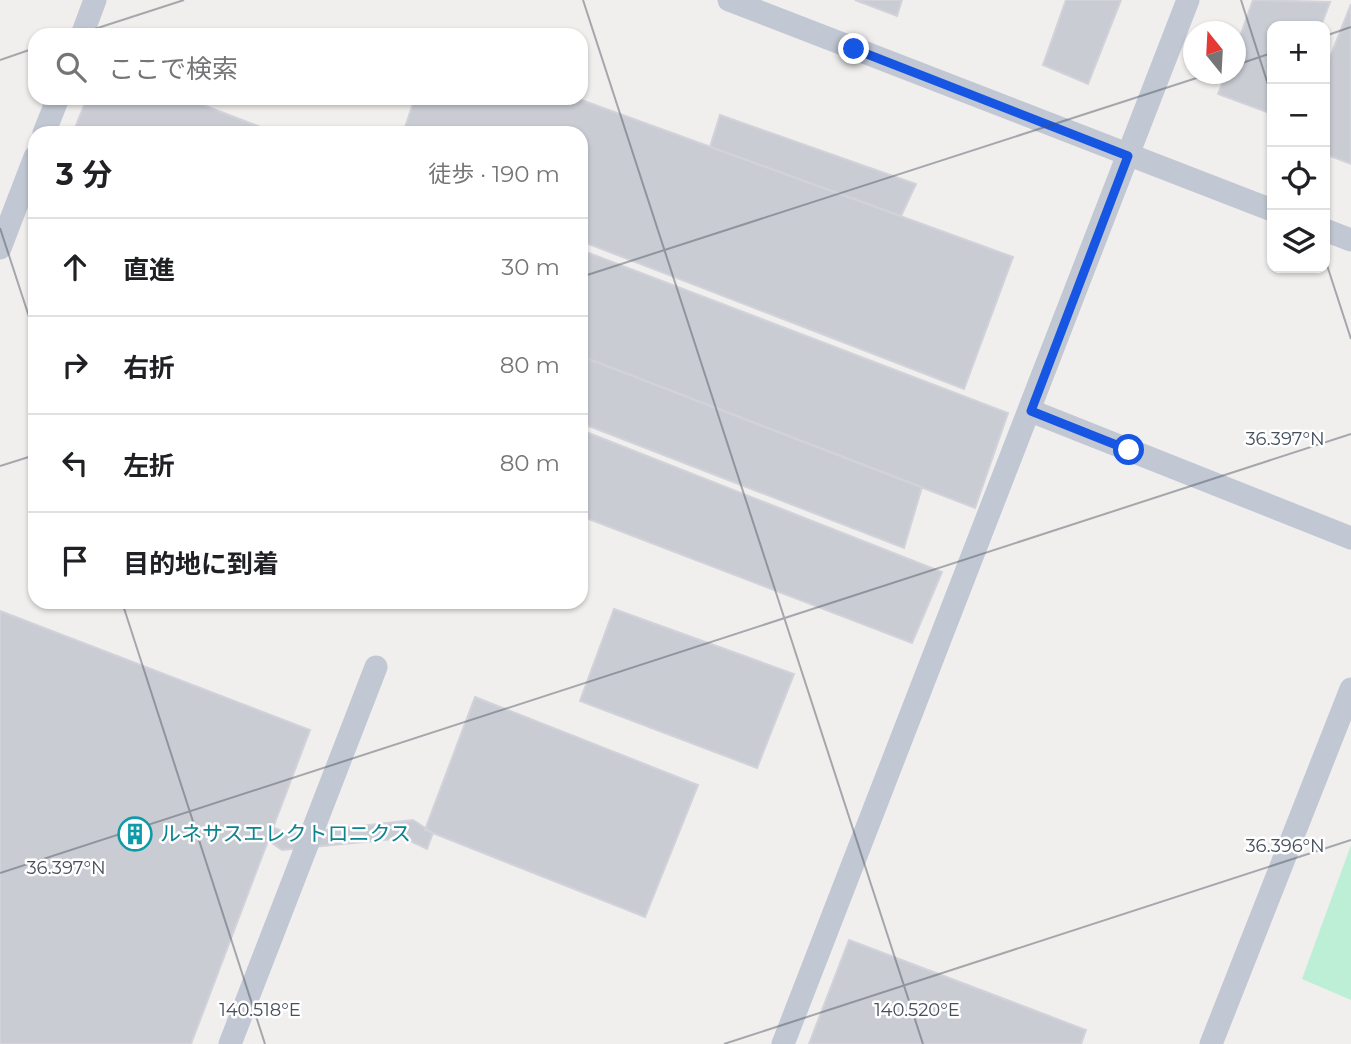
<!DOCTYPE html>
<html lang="ja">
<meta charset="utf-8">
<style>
:root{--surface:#fff;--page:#f6f6f6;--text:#202124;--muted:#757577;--line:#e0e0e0}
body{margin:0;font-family:Montserrat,"Noto Sans JP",sans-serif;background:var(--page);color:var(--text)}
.controls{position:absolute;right:21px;top:21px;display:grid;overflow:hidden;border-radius:14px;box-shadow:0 2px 5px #0004}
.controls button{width:63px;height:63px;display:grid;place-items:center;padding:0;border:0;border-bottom:2px solid var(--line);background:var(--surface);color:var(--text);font:35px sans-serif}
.compass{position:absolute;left:1183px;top:21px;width:63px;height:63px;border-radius:50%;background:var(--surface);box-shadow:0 2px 5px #0004;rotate:342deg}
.stop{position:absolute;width:21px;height:21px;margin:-16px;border:5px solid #1756e2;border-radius:50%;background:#fff}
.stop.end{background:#1756e2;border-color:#fff;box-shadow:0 2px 7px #0008}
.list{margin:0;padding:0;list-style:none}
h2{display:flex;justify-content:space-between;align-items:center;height:91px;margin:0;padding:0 28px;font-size:30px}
h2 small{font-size:23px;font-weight:400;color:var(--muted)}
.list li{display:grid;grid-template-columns:46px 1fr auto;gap:21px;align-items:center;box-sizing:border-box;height:98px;padding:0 28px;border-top:2px solid var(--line)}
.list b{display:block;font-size:26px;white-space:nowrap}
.list em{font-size:23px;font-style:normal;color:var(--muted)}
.icon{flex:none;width:38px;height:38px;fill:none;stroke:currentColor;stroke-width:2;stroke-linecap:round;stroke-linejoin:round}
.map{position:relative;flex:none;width:1351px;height:1044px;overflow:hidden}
.search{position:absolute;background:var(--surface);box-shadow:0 2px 5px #0004;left:28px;top:28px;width:560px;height:77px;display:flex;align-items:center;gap:18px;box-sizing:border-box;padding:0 24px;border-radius:21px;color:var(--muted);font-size:26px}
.panel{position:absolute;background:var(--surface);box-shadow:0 2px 5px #0004;left:28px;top:126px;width:560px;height:483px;border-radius:21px}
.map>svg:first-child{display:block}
.green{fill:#bcefd6}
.building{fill:#caccd4;stroke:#d2d3da;stroke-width:2}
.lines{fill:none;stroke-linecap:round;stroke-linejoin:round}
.minor{stroke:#c1c8d3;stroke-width:23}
.route{stroke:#1756e2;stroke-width:9}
.ticks{fill:none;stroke:#464f5c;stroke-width:2;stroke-opacity:0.45}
.labels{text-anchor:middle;stroke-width:5;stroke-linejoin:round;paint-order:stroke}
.culture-label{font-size:21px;fill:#0d838f;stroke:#fff;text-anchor:start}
.ticks-label{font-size:18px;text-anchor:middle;fill:#464f5c;stroke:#fff;stroke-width:5;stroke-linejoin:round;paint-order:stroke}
</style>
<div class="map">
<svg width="1351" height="1044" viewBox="0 0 1351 1044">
<rect width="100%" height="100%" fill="#f1eeee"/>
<!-- green -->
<path class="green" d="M1351 845V1000L1302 979Z"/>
<!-- building -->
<path class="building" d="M855 0H902L897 16Z
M1066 0H1121L1088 84 1043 65Z
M1253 0 1330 2 1321 26H1272V114L1218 94 1226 74H1236V48Z
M1351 4V164L1325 154V70Z
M87 98H185L276 133H73Z
M415 98H576L1013 257 964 389 581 241V133H403Z
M720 115 916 184 901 216 710 147Z
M581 250 1008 413 975 508 581 356Z
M581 356 922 487 904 548 581 423Z
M581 430 942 572 912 643 581 516Z
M614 609 794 674 757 768 580 701Z
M0 611 310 730 191 1044H0Z
M475 697 698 785 645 917 425 830Z
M413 820 433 833 427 849 404 838 282 850 268 840 272 827 290 834Z
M849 940 1086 1030 1081 1044H809Z"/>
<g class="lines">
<!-- minor -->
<path class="minor" d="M729 0 1272 210
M82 35 95 0
M44 133 58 98
M1325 230 1351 240
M0 248 35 157
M1031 411 1351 538
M230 1044 376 667
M783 1044 1188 0
M1211 1044 1351 689"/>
</g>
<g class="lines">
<!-- route -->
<path class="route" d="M854 49 1128 156 1031 411 1129 450"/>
</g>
<!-- ticks -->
<path class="ticks" d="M583 0 923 1044M1241 0 1272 97M76 35 184 0M1325 36 1351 27M0 60 35 48M1236 65 1272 53M0 228 35 335M1325 259 1351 339M581 277 1209 74M0 466 35 455M122 602 265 1044M0 873 1351 434M724 1044 1351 840"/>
<!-- icons -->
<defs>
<symbol id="building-ring" viewBox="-11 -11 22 22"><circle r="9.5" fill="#fff" stroke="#0f9aa8" stroke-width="1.5"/><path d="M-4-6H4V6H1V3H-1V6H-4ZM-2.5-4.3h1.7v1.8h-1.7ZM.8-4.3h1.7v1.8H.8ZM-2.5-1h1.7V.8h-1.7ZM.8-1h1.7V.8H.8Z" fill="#0f9aa8"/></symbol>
</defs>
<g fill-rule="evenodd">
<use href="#building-ring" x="116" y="815" width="38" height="38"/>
</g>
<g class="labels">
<!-- culture labels -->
<g class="culture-label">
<text x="160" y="841">ルネサスエレクトロニクス</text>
</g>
</g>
<g class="ticks-label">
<text x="1285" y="445">36.397°N</text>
<text x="1285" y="852">36.396°N</text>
<text x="66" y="874">36.397°N</text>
<text x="260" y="1016">140.518°E</text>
<text x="917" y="1016">140.520°E</text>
</g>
</svg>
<div class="controls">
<button>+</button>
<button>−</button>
<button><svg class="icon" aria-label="locate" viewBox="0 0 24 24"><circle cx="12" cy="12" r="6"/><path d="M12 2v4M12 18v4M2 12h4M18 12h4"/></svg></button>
<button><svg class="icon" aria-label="layers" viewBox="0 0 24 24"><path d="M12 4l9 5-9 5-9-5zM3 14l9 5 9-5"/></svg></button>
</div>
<svg class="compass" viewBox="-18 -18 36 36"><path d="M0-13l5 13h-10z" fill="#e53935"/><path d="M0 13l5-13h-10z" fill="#757577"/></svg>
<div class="stop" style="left:1129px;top:450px"></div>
<div class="stop end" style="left:854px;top:49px"></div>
<div class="search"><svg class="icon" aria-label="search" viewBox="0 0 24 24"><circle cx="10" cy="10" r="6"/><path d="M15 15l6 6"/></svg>ここで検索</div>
<section class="panel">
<h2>3 分<small>徒歩 · 190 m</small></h2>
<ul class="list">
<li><svg class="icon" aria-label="ahead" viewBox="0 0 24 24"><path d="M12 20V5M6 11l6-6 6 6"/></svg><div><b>直進</b></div><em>30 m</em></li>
<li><svg class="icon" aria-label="right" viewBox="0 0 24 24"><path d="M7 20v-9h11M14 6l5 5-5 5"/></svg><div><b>右折</b></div><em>80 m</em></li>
<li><svg class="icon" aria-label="left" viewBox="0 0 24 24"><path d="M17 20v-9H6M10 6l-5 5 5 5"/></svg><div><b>左折</b></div><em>80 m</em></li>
<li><svg class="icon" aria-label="arrive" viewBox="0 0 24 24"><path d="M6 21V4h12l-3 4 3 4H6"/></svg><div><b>目的地に到着</b></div></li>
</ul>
</section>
</div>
